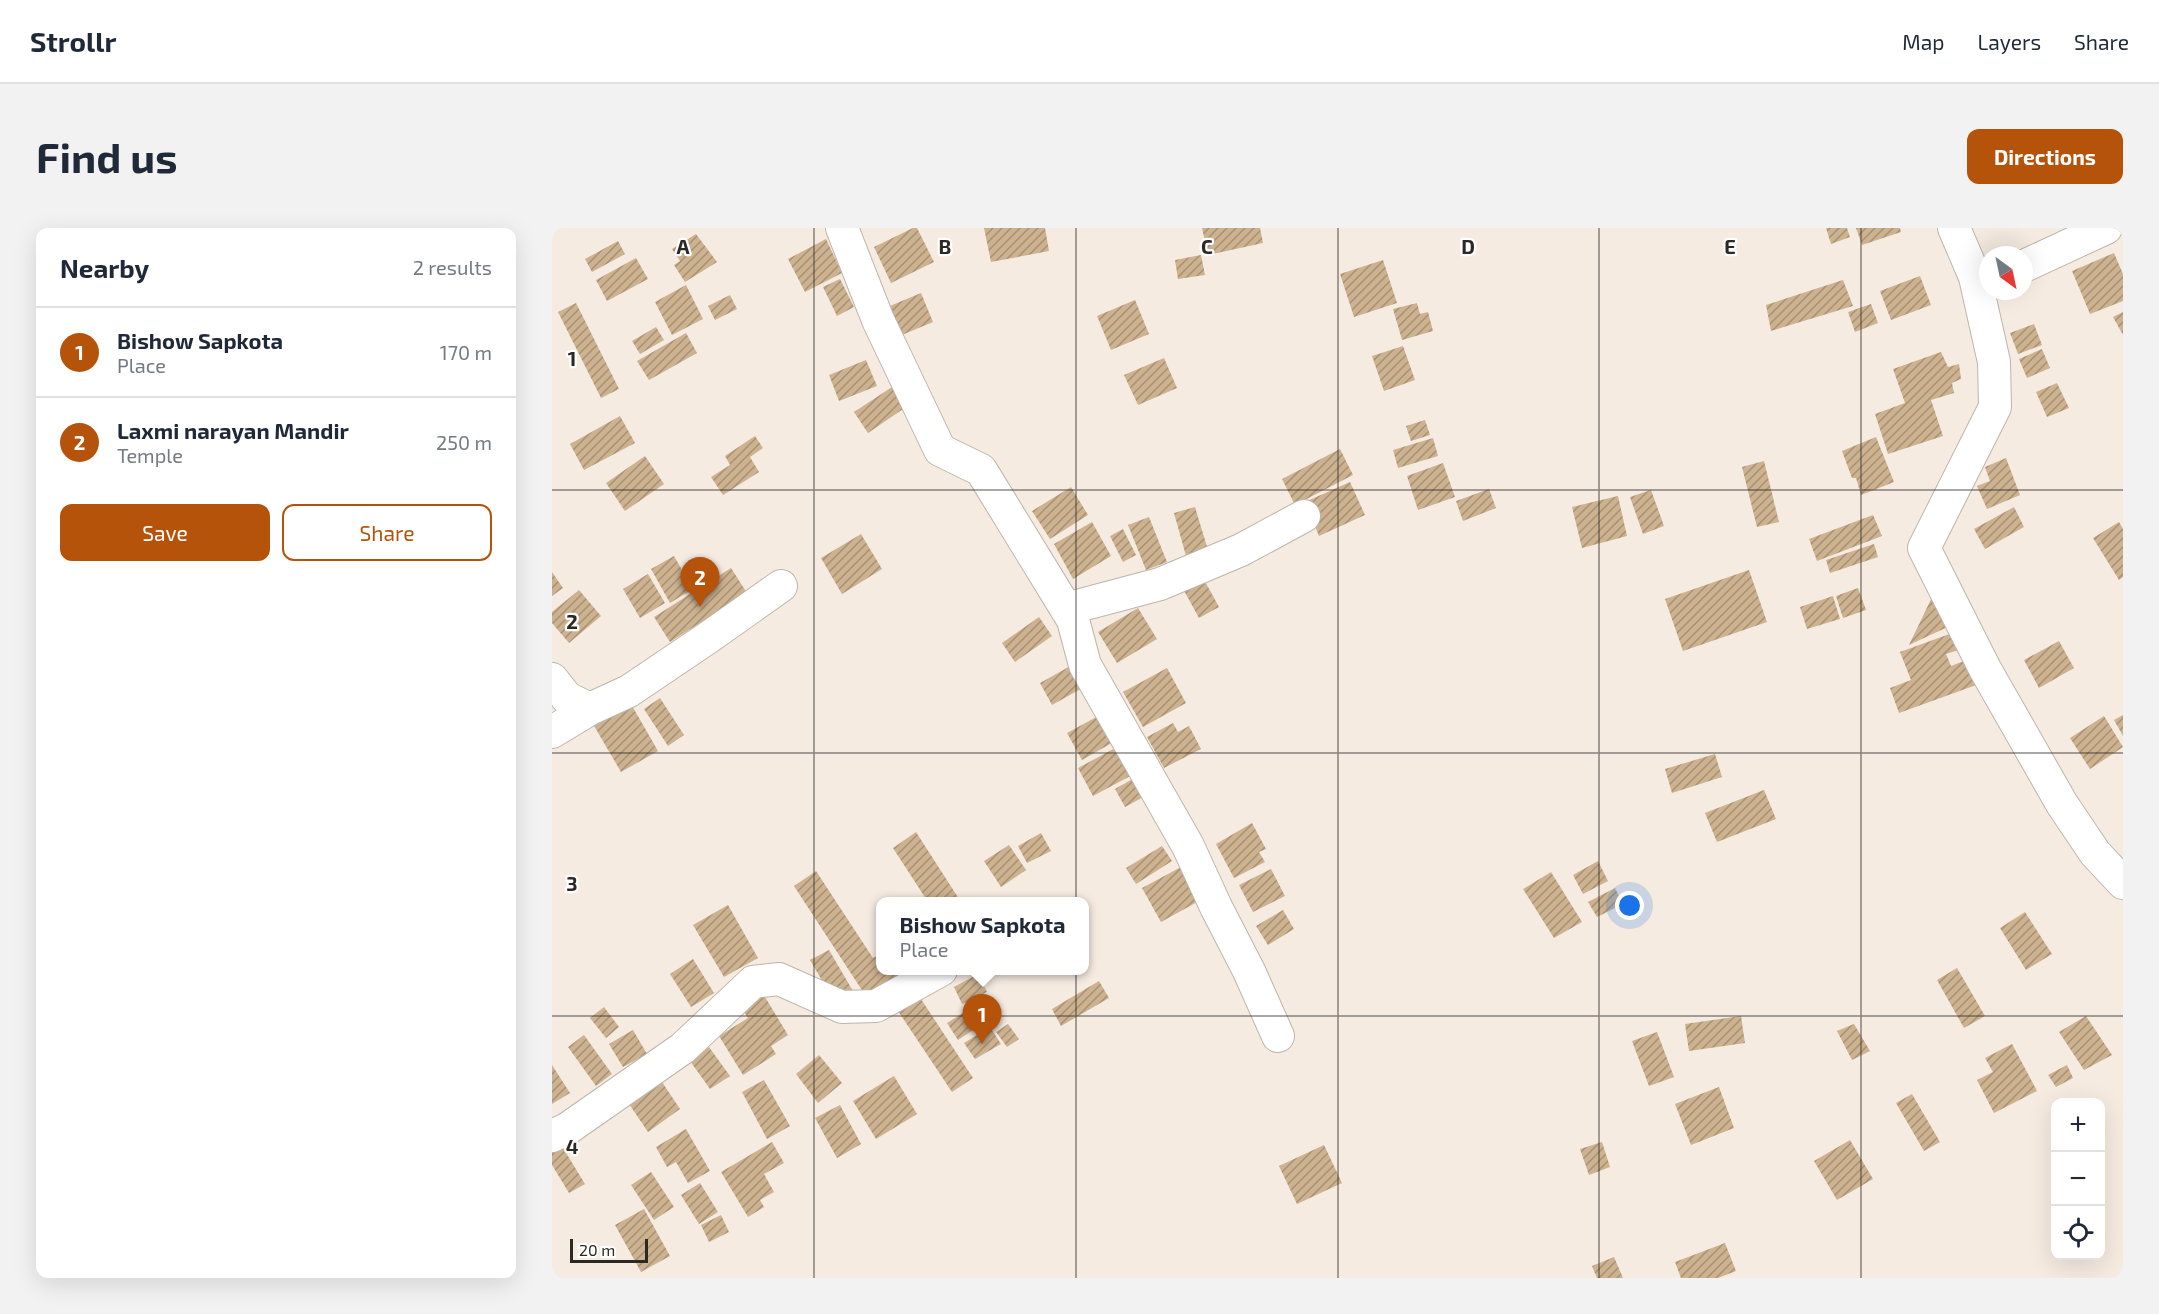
<!DOCTYPE html>
<meta charset="utf-8">
<style>
:root{--surface:#fff;--page:#f2f2f3;--text:#1f2937;--muted:#747a83;--line:#e0e1e3;--accent:#b45309}
body{margin:0;font-family:"Exo 2",sans-serif;background:var(--page);color:var(--text)}
.controls{position:absolute;right:18px;bottom:18px;display:grid;overflow:hidden;border-radius:12px;box-shadow:0 6px 24px #0002}
.controls button{width:54px;height:54px;display:grid;place-items:center;padding:0;border:0;border-bottom:2px solid var(--line);background:var(--surface);color:var(--text);font:30px sans-serif}
.compass{position:absolute;left:1427px;top:18px;width:54px;height:54px;border-radius:50%;background:var(--surface);box-shadow:0 6px 24px #0002;rotate:147deg}
.scale{position:absolute;left:18px;bottom:15px;width:78px;box-sizing:border-box;padding-left:6px;border:3px solid #2c2925;border-top:0;font-size:16px;line-height:21px;white-space:nowrap;color:#2c2925;-webkit-text-stroke:4px #fff;paint-order:stroke}
.you{position:absolute;left:1078px;top:678px;width:21px;height:21px;margin:-15px;border:4px solid #fff;border-radius:50%;background:#1a73e8;box-shadow:0 0 0 9px #1a73e833}
.badge{display:grid;place-items:center;width:39px;height:39px;border-radius:50%;background:var(--accent);color:#fff;font-size:20px;font-weight:700}
.pin{position:absolute;translate:-50% -50px;filter:drop-shadow(0 2px 3px #0008)}
.pin::after{content:'';position:absolute;top:32px;width:21px;height:18px;background:inherit;clip-path:polygon(0 0,100% 0,50% 100%)}
.popup{position:absolute;left:324px;top:669px;width:213px;height:78px;box-sizing:border-box;display:grid;place-content:center;border-radius:12px;background:var(--surface);filter:drop-shadow(0 2px 4px #0005);font-size:20px;white-space:nowrap;color:var(--muted)}
.popup b{font-size:22px;color:var(--text)}
.popup::after{content:'';position:absolute;left:50%;top:100%;margin-left:-12px;border:12px solid transparent;border-top-color:var(--surface)}
.list{margin:0;padding:0;list-style:none}
h2{display:flex;justify-content:space-between;align-items:center;height:78px;margin:0;padding:0 24px;font-size:26px}
h2 small{font-size:20px;font-weight:400;color:var(--muted)}
.list li{display:grid;grid-template-columns:39px 1fr auto;gap:18px;align-items:center;box-sizing:border-box;height:90px;padding:0 24px;border-top:2px solid var(--line)}
.list b{display:block;font-size:22px;white-space:nowrap}
.list p{margin:0;font-size:20px;white-space:nowrap;color:var(--muted)}
.list em{font-size:20px;font-style:normal;color:var(--muted)}
.actions{display:flex;gap:12px;padding:18px 24px}
.actions a{flex:1;padding:14px 0;border:2px solid var(--accent);border-radius:12px;text-align:center;font-size:21px;color:var(--accent)}
.actions .main{background:var(--accent);color:#fff}
.icon{flex:none;width:33px;height:33px;fill:none;stroke:currentColor;stroke-width:2;stroke-linecap:round;stroke-linejoin:round}
.map{position:relative;flex:none;width:1571px;height:1050px;overflow:hidden;border-radius:12px}
header{display:flex;align-items:center;gap:36px;box-sizing:border-box;height:84px;padding:0 30px;background:var(--surface);border-bottom:2px solid var(--line)}
header strong{font-size:28px}
nav{display:flex;gap:33px;margin-inline-start:auto;font-size:21px}
.intro{display:flex;align-items:center;justify-content:space-between;box-sizing:border-box;height:144px;padding:0 36px}
h1{margin:0;font-size:42px}
.button{padding:15px 27px;border-radius:12px;background:var(--accent);color:#fff;font-size:21px;font-weight:700}
main{display:flex;gap:36px;padding:0 36px}
aside{flex:1;background:var(--surface);border-radius:12px;box-shadow:0 6px 24px #0002}
.map>svg:first-child{display:block}
.building{fill:url(#building-hatch)}
.lines{fill:none;stroke-linecap:round;stroke-linejoin:round}
.minor-casing{stroke:#beb5ab;stroke-width:34}
.minor{stroke:#fff;stroke-width:32}
.grid{fill:none;stroke:#2c2925;stroke-width:1.5;stroke-opacity:0.55}
.grid-label{font-size:20px;text-anchor:middle;font-weight:bold;fill:#2c2925;stroke:#fff;stroke-width:4.5;stroke-linejoin:round;paint-order:stroke}
</style>
<header>
<strong>Strollr</strong>
<nav><a>Map</a><a>Layers</a><a>Share</a></nav>
</header>
<div class="intro"><h1>Find us</h1><a class="button">Directions</a></div>
<main>
<aside>
<h2>Nearby<small>2 results</small></h2>
<ul class="list">
<li><span class="badge">1</span><div><b>Bishow Sapkota</b><p>Place</p></div><em>170 m</em></li>
<li><span class="badge">2</span><div><b>Laxmi narayan Mandir</b><p>Temple</p></div><em>250 m</em></li>
</ul>
<div class="actions"><a class="main">Save</a><a>Share</a></div>
</aside>
<div class="map">
<svg width="1571" height="1050" viewBox="0 0 1571 1050">
<defs>
<pattern id="building-hatch" width="6" height="6" patternUnits="userSpaceOnUse" patternTransform="scale(1.5)"><rect width="6" height="6" fill="#cdb290"/><path d="M-1 1l2-2M0 6l6-6M5 7l2-2" fill="none" stroke="#a79175"/></pattern>
</defs>
<rect width="100%" height="100%" fill="#f5ebe1"/>
<!-- building -->
<path class="building" d="M361 0H365L382 34 339 55 322 19Z
M432 0H493L497 23 439 34Z
M650 0H708L711 15 656 27Z
M1274 0H1295L1298 9 1279 16Z
M1304 0H1348L1349 4 1310 17Z
M144 6 165 34 133 54 122 37 128 33 120 21Z
M274 11 290 45 253 64 236 31Z
M66 13 73 26 40 44 33 31Z
M1562 25 1571 46V73L1538 86 1520 43Z
M649 27 653 47 626 51 623 32Z
M84 30 96 51 55 73 44 52Z
M831 32 845 75 802 89 788 46Z
M1368 48 1379 77 1339 92 1328 63Z
M288 51 302 79 285 88 271 59Z
M1291 52 1301 78 1219 103 1214 77Z
M134 57 151 91 120 107 103 74Z
M369 65 381 94 345 109 333 80Z
M178 67 185 81 163 92 156 78Z
M583 72 597 106 559 122 545 88Z
M24 75 67 161 49 170 6 84Z
M865 75 868 86 876 84 881 103 850 112 841 81Z
M1319 76 1326 95 1303 104 1296 84Z
M1571 84V107L1561 89Z
M1482 96 1490 117 1466 126 1458 105Z
M104 99 112 112 88 126 80 113Z
M134 105 145 125 97 152 85 133Z
M851 118 863 152 832 163 820 128Z
M1490 121 1498 140 1475 150 1467 131Z
M1389 124 1396 139 1407 136 1409 151 1400 155 1402 165 1379 172 1391 208 1336 226 1323 186 1353 175 1341 141Z
M612 130 625 160 586 177 572 147Z
M314 132 325 158 287 173 277 147Z
M1505 155 1517 180 1495 189 1484 164Z
M340 159 354 179 316 205 302 184Z
M68 188 83 215 32 242 18 216Z
M873 192 878 207 859 213 854 198Z
M203 208 211 220 198 229 207 244 171 267 159 249 178 237 173 228Z
M1324 209 1342 254 1309 267 1304 250H1300L1290 223Z
M881 210 886 228 846 240 841 222Z
M788 221 801 247 743 277 730 251Z
M93 228 112 256 73 283 54 255Z
M1454 230 1468 267 1435 281 1425 258 1438 253 1433 239Z
M1212 233 1227 294 1205 299 1190 239Z
M891 235 903 269 866 282 855 248Z
M798 254 813 287 767 308 753 274Z
M519 259 536 287 498 311 480 283Z
M937 261 944 280 911 293 904 273Z
M1099 262 1112 298 1091 306 1078 269Z
M1066 268 1075 308 1030 320 1020 279Z
M643 279 656 322 634 328 622 285Z
M1462 279 1472 299 1433 321 1422 301Z
M1321 287 1330 308 1265 333 1257 311Z
M597 289 615 334 594 342 576 297Z
M540 294 559 328 521 351 502 316Z
M1567 294 1571 301V349L1567 352 1541 310Z
M571 301 584 327 571 334 558 308Z
M309 306 330 341 290 366 269 330Z
M1322 316 1326 329 1278 345 1274 332Z
M122 328 141 361 118 375 99 341Z
M179 340 195 365 118 414 102 389Z
M1197 342 1215 394 1131 423 1113 371Z
M0 344 11 360 0 368Z
M96 346 113 375 88 390 71 361Z
M650 348 667 379 647 390 630 359Z
M1306 360 1314 382 1291 390 1284 368Z
M27 362 49 388 17 415 0 395V384Z
M1383 363 1402 396 1357 417Z
M1281 368 1288 391 1255 401 1248 379Z
M586 380 605 411 565 435 546 404Z
M487 389 500 408 463 434 450 415Z
M1403 404 1409 421 1394 426 1399 438 1417 431 1427 456 1347 485 1338 460 1359 452 1348 424Z
M1507 413 1522 440 1487 460 1472 432Z
M522 436 534 458 500 477 488 455Z
M615 440 634 475 591 499 571 464Z
M75 469 106 523 69 544 38 491Z
M108 470 132 507 116 518 92 481Z
M550 486 565 512 530 532 515 505Z
M1571 487V508L1562 492Z
M1552 488 1571 519 1538 541 1518 510Z
M621 495 626 504 637 498 649 521 612 540 595 509Z
M567 518 582 546 541 568 526 540Z
M1163 526 1170 549 1120 565 1113 541Z
M584 549 595 567 573 579 563 561Z
M1212 562 1224 591 1165 614 1153 585Z
M700 595 714 621 707 624 713 634 682 650 664 616Z
M364 604 409 674H376L341 620Z
M489 605 499 623 475 635 466 618Z
M457 617 474 642 449 659 432 633Z
M610 618 620 633 584 656 574 640Z
M1046 633 1056 653 1031 666 1021 647Z
M629 639 647 673 609 694 590 660Z
M719 641 733 668 701 684 687 657Z
M264 643 321 730 328 726V742H357L315 770 242 658Z
M999 644 1030 694 1002 710 971 661Z
M1063 660 1071 676 1045 689 1036 674Z
M176 677 206 730 172 749 141 697Z
M731 682 742 701 716 717 704 698Z
M1473 684 1500 726 1474 742 1448 700Z
M277 722 301 763 282 773 258 732Z
M141 731 162 765 139 779 118 746Z
M1405 740 1433 788 1412 800 1385 752Z
M426 746 435 764 410 776 402 759Z
M547 753 557 770 509 798 500 781Z
M207 759 236 807 219 818 224 826 191 847 167 808 196 790 185 773Z
M367 768 421 850 400 864 346 783Z
M436 769 447 785 406 812 395 795Z
M52 779 67 799 54 810 38 790Z
M1189 788 1193 815 1137 823 1133 796Z
M1534 788 1560 827 1532 842 1507 804Z
M456 796 467 811 455 819 444 804Z
M1302 796 1318 823 1300 832 1285 803Z
M438 799 449 816 423 831 412 815Z
M81 802 95 826 71 839 57 816Z
M1105 804 1122 849 1097 858 1080 813Z
M32 807 60 846 44 858 16 819Z
M1460 816 1485 863 1442 885 1425 852 1441 844 1433 830Z
M157 819 178 848 158 861 138 833Z
M267 827 290 855 266 875 244 846Z
M0 837 18 865 0 876Z
M1515 837 1521 850 1504 859 1496 847Z
M342 848 365 886 324 911 301 873Z
M108 851 128 881 96 904 75 873Z
M212 852 238 898 215 911 190 864Z
M1167 859 1182 900 1139 917 1123 876Z
M1360 866 1388 914 1372 923 1344 875Z
M288 877 309 916 285 930 263 890Z
M134 901 158 943 136 955 124 934 115 939 104 919Z
M1298 912 1321 951 1285 972 1262 933Z
M220 914 232 935 212 946 222 964 208 972 212 979 196 989 169 944Z
M1050 914 1058 939 1037 947 1028 921Z
M8 915 33 956 17 965 0 937V919Z
M772 917 790 955 745 976 727 938Z
M99 944 122 979 102 992 79 957Z
M148 955 166 984 147 996 129 967Z
M92 981 118 1028 89 1044 63 997Z
M169 987 177 1004 157 1014 149 997Z
M1173 1015 1184 1043 1166 1050H1129L1123 1034Z
M1062 1029 1071 1050H1045L1040 1038Z"/>
<g class="lines">
<defs>
<path id="minor" d="M290 0 326 92 388 222 429 242 521 392 533 437 636 618 664 679 697 743 726 808
M1402 0 1423 49 1442 134 1443 179 1372 320 1433 441 1510 576 1543 625 1571 655
M1472 38 1554 0
M514 381 608 356 689 322 752 288
M0 451 15 470 38 481 77 463 157 409 229 358
M0 504 38 481
M0 908 15 901 131 820 201 754 227 751 290 779 324 778 389 742"/>
</defs>
<!-- minor casing -->
<use href="#minor" class="minor-casing"/>
<!-- minor -->
<use href="#minor" class="minor"/>
</g>
<!-- grid -->
<path class="grid" d="M262 0V1050M524 0V1050M786 0V1050M1047 0V1050M1309 0V1050M0 262H1571M0 525H1571M0 788H1571"/>
<g class="grid-label">
<text x="131" y="26">A</text>
<text x="393" y="26">B</text>
<text x="655" y="26">C</text>
<text x="916" y="26">D</text>
<text x="1178" y="26">E</text>
<text x="20" y="138">1</text>
<text x="20" y="401">2</text>
<text x="20" y="663">3</text>
<text x="20" y="926">4</text>
</g>
</svg>
<div class="controls">
<button>+</button>
<button>−</button>
<button><svg class="icon" aria-label="locate" viewBox="0 0 24 24"><circle cx="12" cy="12" r="6"/><path d="M12 2v4M12 18v4M2 12h4M18 12h4"/></svg></button>
</div>
<svg class="compass" viewBox="-18 -18 36 36"><path d="M0-13l5 13h-10z" fill="#e53935"/><path d="M0 13l5-13h-10z" fill="#747a83"/></svg>
<div class="scale">20 m</div>
<div class="you"></div>
<div class="pin badge" style="left:430px;top:816px">1</div>
<div class="popup"><b>Bishow Sapkota</b>Place</div>
<div class="pin badge" style="left:148px;top:379px">2</div>
</div>
</main>
